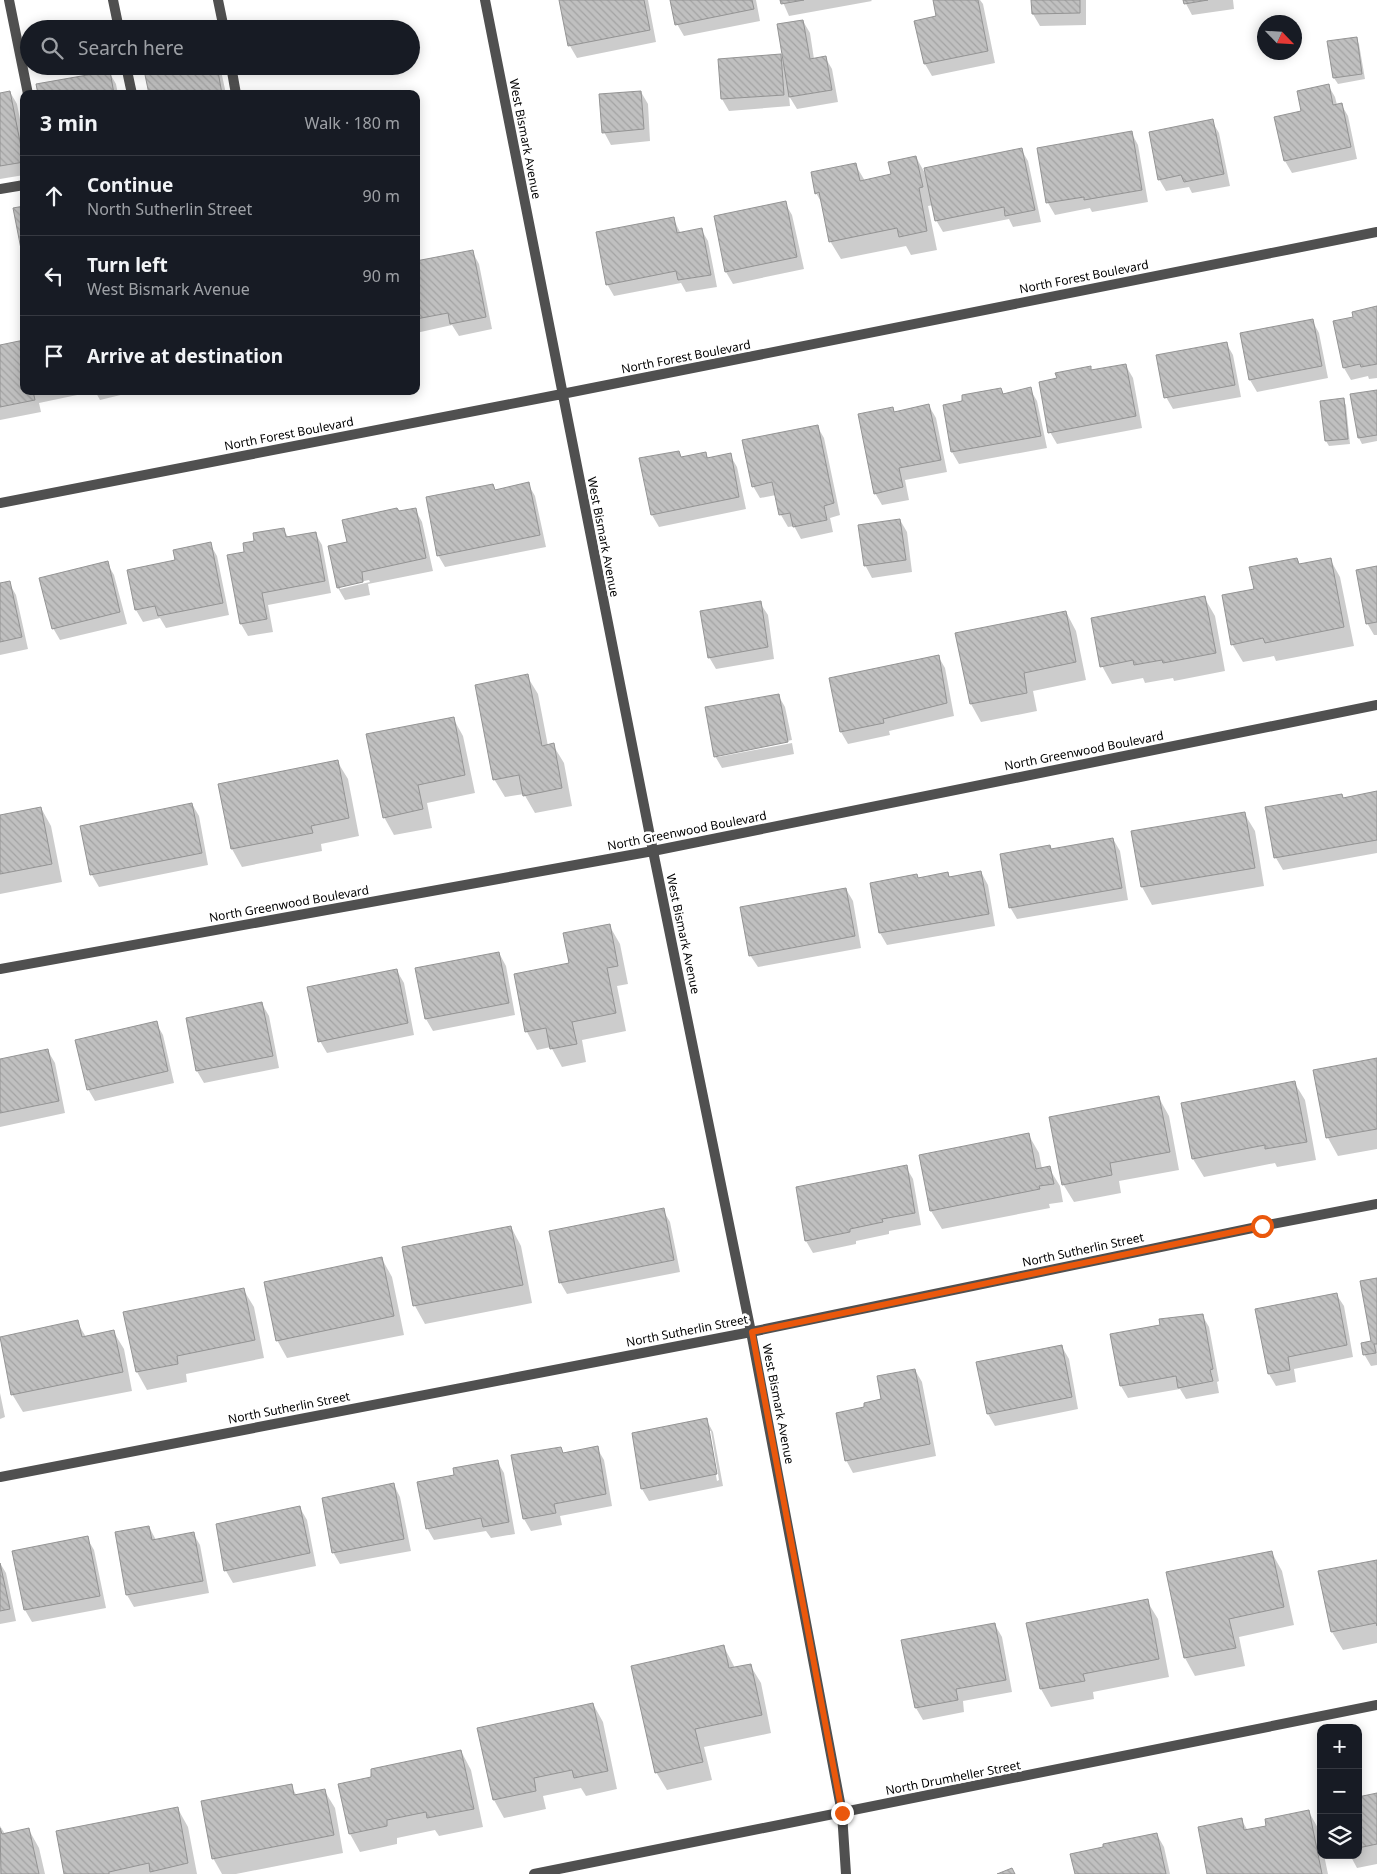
<!DOCTYPE html>
<meta charset="utf-8">
<style>
:root{--surface:#171b24;--page:#242831;--text:#f1f3f6;--muted:#9ea1a6;--line:#363941}
body{margin:0;font-family:"Noto Sans",sans-serif;background:var(--page);color:var(--text)}
.controls{position:absolute;right:15px;bottom:15px;display:grid;overflow:hidden;border-radius:10px;box-shadow:0 2px 12px #0003}
.controls button{width:45px;height:45px;display:grid;place-items:center;padding:0;border:0;border-bottom:1px solid var(--line);background:var(--surface);color:var(--text);font:25px sans-serif}
.compass{position:absolute;left:1257px;top:15px;width:45px;height:45px;border-radius:50%;background:var(--surface);box-shadow:0 2px 12px #0003;rotate:115deg}
.stop{position:absolute;width:15px;height:15px;margin:-11px;border:4px solid #ea580c;border-radius:50%;background:#fff}
.stop.end{background:#ea580c;border-color:#fff;box-shadow:0 1px 5px #0008}
.list{margin:0;padding:0;list-style:none}
h2{display:flex;justify-content:space-between;align-items:center;height:65px;margin:0;padding:0 20px;font-size:21px}
h2 small{font-size:16px;font-weight:400;color:var(--muted)}
.list li{display:grid;grid-template-columns:32px 1fr auto;gap:15px;align-items:center;box-sizing:border-box;height:80px;padding:0 20px;border-top:1px solid var(--line)}
.list b{display:block;font-size:19px;white-space:nowrap}
.list p{margin:0;font-size:16px;white-space:nowrap;color:var(--muted)}
.list em{font-size:16px;font-style:normal;color:var(--muted)}
.icon{flex:none;width:28px;height:28px;fill:none;stroke:currentColor;stroke-width:2;stroke-linecap:round;stroke-linejoin:round}
.map{position:relative;flex:none;width:1377px;height:1874px;overflow:hidden}
.search{position:absolute;background:var(--surface);box-shadow:0 2px 12px #0003;left:20px;top:20px;width:400px;height:55px;display:flex;align-items:center;gap:12px;box-sizing:border-box;padding:0 18px;border-radius:28px;color:var(--muted);font-size:19px}
.panel{position:absolute;background:var(--surface);box-shadow:0 2px 12px #0003;left:20px;top:90px;width:400px;height:305px;border-radius:10px}
.map>svg:first-child{display:block}
.shadow{fill:#0003;fill-rule:evenodd}
.building{fill:url(#building-back-hatch);stroke:#949494}
.lines{fill:none;stroke-linecap:round;stroke-linejoin:round}
.lane{stroke:#505050;stroke-width:10}
.street{stroke:#505050;stroke-width:10}
.route{stroke:#ea580c;stroke-width:6}
.labels{text-anchor:middle;stroke-width:5;stroke-linejoin:round;paint-order:stroke}
.street-label{font-size:12px;fill:#000;stroke:#fff}
</style>
<div class="map">
<svg width="1377" height="1874" viewBox="0 0 1377 1874">
<defs>
<pattern id="building-back-hatch" width="6" height="6" patternUnits="userSpaceOnUse" patternTransform="scale(1.25)"><rect width="6" height="6" fill="#c0c0c0"/><path d="M-1 5l2 2M0 0l6 6M5-1l2 2" fill="none" stroke="#a3a3a3"/></pattern>
</defs>
<rect width="100%" height="100%" fill="#fff"/>
<!-- shadow -->
<path class="shadow" d="M560 0H648L656 42 577 58 570 46Z
M672 0H756L760 21 684 36 677 24Z
M782 0H871L872 1 789 16Z
M938 0H980L983 4 995 63 932 76 925 64 916 22 938 17Z
M1033 0H1086V25L1040 26 1033 14Z
M1184 0H1233L1234 9 1192 15Z
M803 21 810 33 814 59 825 57 832 69 838 102 797 109 789 96 790 106 729 111 722 99 780 56 785 63Z
M1356 38 1359 44 1365 79 1338 84 1334 78 1329 42Z
M168 66H220L226 94H150Z
M109 72 116 84 118 94H39Z
M1328 85 1335 97 1337 105 1341 104 1348 116 1357 159 1292 173 1285 161 1303 112Z
M10 92 17 104 24 140V175L0 179V94Z
M641 92 648 104 650 141 611 145 604 132Z
M1212 121 1219 133 1230 186 1192 193 1189 187 1166 191 1159 179Z
M1131 132 1138 145 1148 202 1092 212 1090 208 1055 215 1048 203Z
M1021 149 1028 161 1041 222 1013 227 1009 219 943 232 936 220 933 205 928 206 937 250 911 255 906 246 841 259 830 241 823 205 816 193 855 164 865 181 893 175 916 157 927 177Z
M785 203 792 215 804 269 733 284 726 272 715 217Z
M673 218 681 234 701 229 708 241 717 287 686 292 681 283 614 296 607 284Z
M472 251 479 264 492 329 459 336 452 325 416 333V262Z
M1377 308V378L1369 379 1368 376 1351 380 1344 368 1335 322 1354 318Z
M1312 320 1319 333 1328 378 1257 392 1250 380Z
M1226 343 1233 355 1241 397 1173 409 1166 397Z
M0 347 24 391H82V394L39 403 41 412 0 420Z
M1126 366 1133 378 1142 428 1057 444 1050 432 1058 379 1090 367 1092 371Z
M1001 389 1004 395 1030 389 1037 401 1047 448 959 464 952 452 944 406 964 402Z
M95 391H137L100 400Z
M1377 391V441L1362 444 1359 438 1352 395Z
M1343 400 1346 405 1350 444 1329 446 1326 441Z
M929 406 936 418 947 472 905 480 909 500 882 505 875 493 892 408 895 413Z
M817 426 824 438 840 515 830 518 833 532 801 539 794 526 788 527 781 515 776 495 760 498 753 486Z
M705 453 709 459 730 455 737 467 746 509 659 527 652 515 682 458Z
M528 484 535 496 546 547 445 567 438 555 492 485 495 491Z
M415 509 422 522 433 571 368 584 370 595 345 600 338 588 349 543 398 513ZM369 580 370 582 340 589V586Z
M900 520 907 532 912 572 872 578 865 565Z
M283 529 289 538 315 533 322 545 331 593 268 605 273 632 248 636 241 624 229 556 245 553 256 542Z
M210 544 217 556 229 615 166 628 160 618 143 622 136 610 176 561Z
M1297 559 1300 565 1330 559 1340 577 1354 646 1276 661 1274 656 1243 662 1232 644 1255 590Z
M107 563 114 575 127 624 60 640 53 628Z
M1377 567V635H1374L1367 623Z
M9 583 16 595 28 649 0 655V584Z
M1204 597 1215 616 1225 671 1174 681 1173 678 1145 683 1143 678 1112 684 1102 666Z
M760 603 768 615 774 659 716 669 709 657Z
M1066 612 1076 631 1086 680 1033 691 1037 711 981 722 971 704 956 634Z
M938 656 945 668 954 716 889 731 890 735 848 744 841 732 830 679Z
M527 676 538 694 548 746 553 745 564 763 572 806 535 813 524 794 505 797 494 779Z
M778 695 785 707 792 740 718 755V757L792 743 794 754 722 768 715 756Z
M453 718 463 736 475 793 427 803 432 828 394 835 384 817Z
M337 761 348 779 359 836 321 844 322 851 242 867 232 849 219 785Z
M1377 794V853L1283 870 1276 858 1343 799Z
M192 804 199 816 208 865 99 887 92 875 82 827Z
M41 808 51 826 62 882 0 894V816Z
M1244 813 1255 831 1264 886 1152 905 1142 887 1133 832Z
M1113 839 1120 851 1128 900 1017 919 1010 907 1051 850Z
M981 872 988 885 995 926 887 945 880 933 871 884 918 879 948 873 950 878Z
M846 889 853 901 861 948 758 967 750 955Z
M609 925 620 944 628 984 617 986 626 1031 582 1040 586 1062 562 1067 551 1047 537 1050 527 1032 515 975 570 964Z
M499 953 506 966 515 1015 433 1031 426 1019Z
M397 971 404 983 414 1035 327 1053 320 1041Z
M262 1004 269 1016 279 1068 204 1083 197 1071 187 1019Z
M156 1023 163 1035 174 1083 95 1101 88 1089Z
M48 1051 55 1063 65 1113 0 1127V1061Z
M1377 1059V1149L1338 1156 1328 1138 1315 1071Z
M1294 1082 1305 1100 1316 1160 1277 1167 1275 1163 1204 1177 1193 1159Z
M1159 1098 1169 1116 1179 1170 1119 1181 1121 1193 1074 1202 1063 1184Z
M1028 1134 1039 1153 1042 1169 1049 1168 1060 1186 1063 1202 1049 1204 1050 1208 942 1229 931 1211 920 1156Z
M906 1167 913 1179 921 1225 889 1231V1234L856 1241V1244L813 1253 806 1241Z
M663 1210 670 1222 680 1272 567 1294 560 1282Z
M511 1227 521 1246 532 1303 425 1324 415 1306Z
M382 1259 392 1277 404 1335 287 1358 277 1340Z
M1377 1279V1365L1371 1366 1364 1354 1373 1342Z
M243 1289 254 1307 264 1358 186 1374 187 1382 147 1390 137 1372Z
M1336 1294 1344 1306 1353 1357 1294 1369 1296 1382 1276 1386 1269 1374Z
M1202 1315 1209 1327 1219 1381 1217 1382 1219 1393 1186 1399 1180 1389 1128 1398 1121 1386 1162 1326Z
M77 1322 86 1337 113 1331 124 1349 132 1391 23 1412 12 1394Z
M1062 1347 1069 1359 1078 1409 995 1426 988 1414Z
M915 1370 922 1382 936 1456 853 1473 846 1460 866 1408 882 1400Z
M0 1393 5 1417 0 1419Z
M706 1419 713 1432 723 1486 649 1501 642 1489 633 1434ZM708 1431H711L719 1480 717 1481Z
M560 1448 564 1454 597 1448 604 1460 612 1506 560 1516 562 1525 531 1531 524 1519 512 1456Z
M497 1461 504 1473 515 1534 491 1538 486 1531 434 1540 427 1528 455 1476Z
M394 1485 400 1497 411 1551 340 1564 333 1552Z
M300 1508 307 1520 316 1566 233 1583 226 1571Z
M149 1527 156 1540 193 1533 200 1545 209 1593 134 1607 127 1595 116 1533Z
M87 1538 94 1550 106 1608 32 1622 25 1610 13 1552Z
M1272 1553 1282 1571 1294 1625 1239 1637 1245 1666 1195 1676 1185 1658Z
M1377 1561V1643L1343 1650 1332 1632Z
M0 1563 6 1573 16 1621 0 1624Z
M1147 1601 1158 1619 1169 1677 1093 1692 1094 1699 1051 1707 1041 1689Z
M995 1625 1002 1637 1012 1692 963 1701 964 1712 923 1720 916 1708 902 1641Z
M724 1647 735 1668 750 1665 761 1683 771 1733 704 1747 712 1780 667 1790 656 1772Z
M593 1704 603 1722 617 1789 586 1796 581 1788 543 1796 546 1809 504 1818 494 1800Z
M461 1751 471 1770 483 1827 439 1836 435 1830 397 1838V1844L360 1852 350 1834 372 1778Z
M291 1786 297 1796 324 1790 335 1808 343 1853 236 1874H222L213 1858Z
M1377 1794V1864L1357 1868 1350 1855H1358V1798Z
M178 1809 188 1827 197 1874H65Z
M1309 1812 1319 1830 1321 1855H1324L1328 1874H1209L1241 1819 1248 1831 1268 1827Z
M0 1826 5 1834 29 1830 39 1848 45 1874H0Z
M1157 1835 1164 1847 1170 1874H1076Z"/>
<!-- building -->
<path class="building" d="M559 0H644L650 30 568 46Z
M670 0H752L754 9 675 25Z
M780 0H804L781 4Z
M933 0H978L988 51 924 64 914 21 936 16Z
M1031 0H1080V13L1032 14Z
M1183 0H1208L1184 4Z
M803 20 810 59 826 56 832 90 789 97 777 24Z
M1357 37 1362 74 1333 78 1327 41Z
M781 54 784 95 721 99 718 59Z
M162 66H217L222 94H149L144 70Z
M110 71 114 94H38L36 84Z
M1329 84 1333 105 1342 103 1351 147 1284 161 1274 117 1301 111 1297 91Z
M10 91 24 162 0 166V93Z
M641 91 644 129 602 133 599 94Z
M1213 119 1224 174 1184 182 1181 175 1158 180 1149 132Z
M1132 131 1142 190 1084 200V197L1046 203 1037 148Z
M1022 148 1035 210 1005 216 1004 207 935 221 924 168Z
M916 156 923 187 919 188 927 231 899 237 897 228 829 242 819 192 815 194 811 172 856 163 860 181 891 174 888 162Z
M786 201 797 257 725 272 714 216Z
M24 206V248L21 249 13 208Z
M674 217 677 233 702 228 711 275 678 280 676 271 606 285 596 232Z
M473 250 486 317 450 324 448 313 416 319V261Z
M1377 306V364L1361 367 1360 364 1343 368 1333 321 1353 317 1352 312Z
M1313 319 1322 366 1249 380 1240 333Z
M24 340V391H33L35 400 0 407V345Z
M1227 342 1235 385 1164 398 1156 355Z
M1126 364 1136 416 1048 433 1039 382 1057 378 1055 373 1091 366V370Z
M1031 387 1041 436 951 452 943 405 962 401V395L1001 388 1003 394Z
M1377 390V435L1358 438 1350 394Z
M1344 398 1348 439 1325 441 1320 401Z
M929 404 941 460 899 468 903 487 874 494 858 414 893 407 894 412Z
M818 425 834 503 824 506 827 520 793 527 790 513 779 515 772 482 752 487 742 440Z
M679 451 681 457 706 452 707 458 731 453 739 497 651 515 639 458Z
M529 482 540 535 437 556 426 497 493 484 495 490Z
M397 508 399 511 416 508 426 558 362 572 363 582 337 588 328 546 347 542 342 520Z
M900 519 906 560 864 566 858 525Z
M284 528 286 537 316 532 325 581 262 593 267 619 240 624 227 555 244 552 243 543 254 541 253 533Z
M211 542 223 603 158 616 155 606 135 610 127 570 175 560 173 550Z
M1297 558 1299 564 1331 558 1344 627 1265 643 1263 638 1231 645 1222 595 1254 589 1249 567Z
M108 561 120 612 52 629 39 578Z
M1377 566V622L1366 624 1356 570Z
M10 581 22 637 0 642V583Z
M1205 596 1216 653 1163 663 1162 660 1134 665 1133 660 1100 667 1091 618Z
M761 601 768 647 708 658 700 611Z
M1066 611 1076 662 1024 673 1027 693 970 704 955 633Z
M939 655 947 703 883 719 884 723 840 732 829 678Z
M528 674 542 746 554 743 562 788 523 796 519 775 493 780 475 685Z
M779 694 788 742 714 757 705 707Z
M454 717 465 775 418 785 423 809 383 818 366 734Z
M338 760 349 818 311 826 313 833 231 849 218 784Z
M1377 791V840L1274 858 1265 807 1342 794 1343 798Z
M192 803 202 853 90 875 80 826Z
M41 807 52 864 0 874V815Z
M1245 812 1255 868 1141 887 1131 831Z
M1113 838 1122 888 1009 908 1000 854 1050 845 1051 849Z
M981 871 989 914 879 933 870 883 917 874 918 878 948 872 949 877Z
M846 888 855 936 749 956 740 907Z
M610 924 618 966 607 968 616 1013 572 1022 577 1044 550 1049 546 1028 525 1032 514 974 569 963 563 933Z
M499 952 509 1003 425 1019 415 968Z
M397 969 408 1023 318 1042 307 987Z
M262 1002 273 1056 196 1071 186 1018Z
M157 1021 168 1071 87 1090 75 1040Z
M48 1049 59 1101 0 1113V1059Z
M1377 1058V1129L1326 1138 1313 1070Z
M1295 1081 1307 1142 1265 1149V1145L1192 1159 1181 1103Z
M1159 1096 1170 1152 1110 1163 1112 1175 1062 1185 1049 1117Z
M1029 1133 1036 1169 1050 1166 1054 1184 1039 1186 1040 1189 930 1211 919 1155Z
M907 1165 915 1213 882 1219 883 1222 850 1229V1232L805 1241 796 1187Z
M664 1208 674 1260 559 1283 549 1231Z
M511 1226 523 1285 413 1306 402 1247Z
M382 1257 394 1316 276 1341 264 1282Z
M1377 1278V1344H1374L1376 1353 1363 1355 1361 1343 1371 1341 1360 1281Z
M244 1288 255 1340 177 1356 178 1364 136 1372 123 1312Z
M1337 1293 1347 1345 1288 1357 1290 1370 1268 1374 1255 1309Z
M1203 1314 1213 1369 1210 1370 1213 1381 1178 1388 1176 1376 1120 1386 1110 1334 1160 1325 1159 1319Z
M78 1320 82 1337 114 1330 123 1372 11 1395 0 1337Z
M1062 1345 1072 1397 987 1414 976 1362Z
M915 1369 930 1444 845 1461 836 1413 864 1407V1403L881 1399 877 1376Z
M707 1418 717 1474 641 1489 632 1433Z
M598 1446 606 1494 554 1504 556 1513 523 1519 511 1455 561 1447 563 1453Z
M498 1460 509 1522 483 1527 481 1518 426 1529 417 1482 454 1475 453 1468Z
M394 1483 404 1539 332 1553 322 1498Z
M300 1506 310 1553 224 1571 216 1524Z
M149 1526 152 1540 194 1532 203 1581 126 1595 115 1532Z
M88 1536 100 1596 24 1610 12 1551Z
M1272 1551 1284 1607 1229 1619 1236 1648 1184 1658 1166 1572Z
M1377 1560V1626L1376 1623 1331 1632 1318 1571Z
M0 1563 10 1609 0 1611Z
M1148 1599 1159 1659 1083 1674 1085 1681 1040 1689 1026 1623Z
M995 1623 1006 1680 956 1689 958 1700 915 1708 901 1640Z
M724 1645 729 1668 751 1664 762 1715 695 1729 703 1762 655 1773 631 1666Z
M593 1703 608 1771 574 1778 572 1770 534 1778 536 1791 493 1800 477 1728Z
M461 1750 474 1809 427 1818 426 1812 387 1820V1826L349 1834 338 1784 371 1777V1769Z
M292 1784 294 1795 325 1789 334 1835 212 1859 201 1801Z
M1377 1793V1844L1358 1848V1797Z
M178 1807 188 1863 150 1872 149 1863 109 1872V1874H64L56 1831Z
M1309 1810 1322 1874H1207L1198 1827 1242 1818 1244 1830 1266 1826 1265 1819Z
M0 1828 2 1834 29 1828 39 1874H1Z
M1157 1833 1166 1874H1075L1070 1854 1103 1847V1844Z
M1012 1868 1015 1874H997Z"/>
<g class="lines">
<!-- lane -->
<path class="lane" d="M9 0 28 94
M113 0 119 29
M218 0 224 29
M126 66 132 94
M231 66 236 94
M0 189 24 185"/>
<!-- street -->
<path class="street" d="M485 0 653 851 751 1332 842 1813 846 1874
M0 503 562 394 1377 232
M0 969 653 851 1377 705
M0 1477 751 1332 1262 1226 1377 1204
M534 1874 1377 1705"/>
</g>
<g class="lines">
<!-- route -->
<path class="route" d="M842 1813 752 1332 1262 1226"/>
</g>
<g class="labels">
<!-- street labels -->
<g class="street-label">
<text transform="translate(525 139) rotate(79)" y="4">West Bismark Avenue</text>
<text transform="translate(1084 277) rotate(-11)" y="4">North Forest Boulevard</text>
<text transform="translate(686 357) rotate(-11)" y="4">North Forest Boulevard</text>
<text transform="translate(289 434) rotate(-11)" y="4">North Forest Boulevard</text>
<text transform="translate(603 537) rotate(79)" y="4">West Bismark Avenue</text>
<text transform="translate(1084 751) rotate(-11)" y="4">North Greenwood Boulevard</text>
<text transform="translate(687 831) rotate(-11)" y="4">North Greenwood Boulevard</text>
<text transform="translate(289 904) rotate(-10)" y="4">North Greenwood Boulevard</text>
<text transform="translate(683 934) rotate(78)" y="4">West Bismark Avenue</text>
<text transform="translate(1083 1250) rotate(-12)" y="4">North Sutherlin Street</text>
<text transform="translate(687 1331) rotate(-11)" y="4">North Sutherlin Street</text>
<text transform="translate(778 1404) rotate(79)" y="4">West Bismark Avenue</text>
<text transform="translate(289 1408) rotate(-11)" y="4">North Sutherlin Street</text>
<text transform="translate(953 1778) rotate(-11)" y="4">North Drumheller Street</text>
</g>
</g>
</svg>
<div class="controls">
<button>+</button>
<button>−</button>
<button><svg class="icon" aria-label="layers" viewBox="0 0 24 24"><path d="M12 4l9 5-9 5-9-5zM3 14l9 5 9-5"/></svg></button>
</div>
<svg class="compass" viewBox="-18 -18 36 36"><path d="M0-13l5 13h-10z" fill="#e53935"/><path d="M0 13l5-13h-10z" fill="#9ea1a6"/></svg>
<div class="stop" style="left:1262px;top:1226px"></div>
<div class="stop end" style="left:842px;top:1813px"></div>
<div class="search"><svg class="icon" aria-label="search" viewBox="0 0 24 24"><circle cx="10" cy="10" r="6"/><path d="M15 15l6 6"/></svg>Search here</div>
<section class="panel">
<h2>3 min<small>Walk · 180 m</small></h2>
<ul class="list">
<li><svg class="icon" aria-label="ahead" viewBox="0 0 24 24"><path d="M12 20V5M6 11l6-6 6 6"/></svg><div><b>Continue</b><p>North Sutherlin Street</p></div><em>90 m</em></li>
<li><svg class="icon" aria-label="left" viewBox="0 0 24 24"><path d="M17 20v-9H6M10 6l-5 5 5 5"/></svg><div><b>Turn left</b><p>West Bismark Avenue</p></div><em>90 m</em></li>
<li><svg class="icon" aria-label="arrive" viewBox="0 0 24 24"><path d="M6 21V4h12l-3 4 3 4H6"/></svg><div><b>Arrive at destination</b></div></li>
</ul>
</section>
</div>
